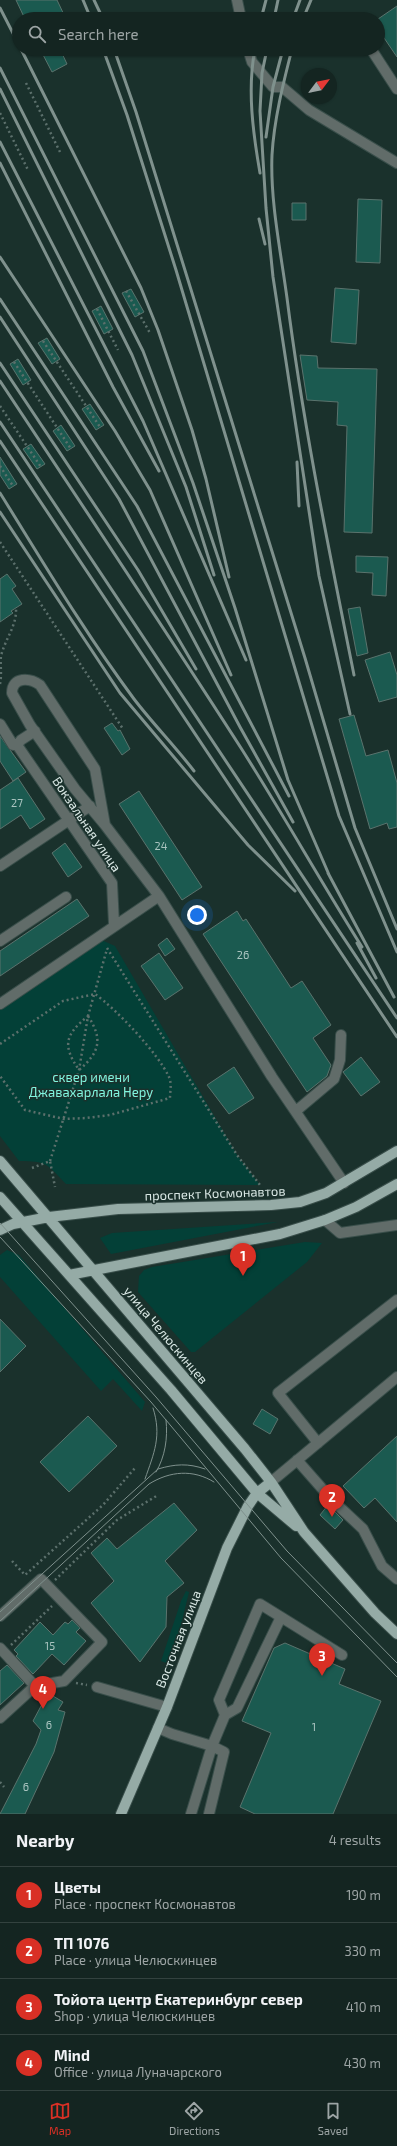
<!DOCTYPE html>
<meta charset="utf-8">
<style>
:root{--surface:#142521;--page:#21312e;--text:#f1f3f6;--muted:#9da5a5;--line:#33423f;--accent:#d93025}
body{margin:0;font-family:"Exo 2",sans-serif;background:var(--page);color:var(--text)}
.compass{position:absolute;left:301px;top:68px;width:36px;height:36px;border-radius:50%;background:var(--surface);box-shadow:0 1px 3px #0004;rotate:58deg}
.you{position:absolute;left:197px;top:915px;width:14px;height:14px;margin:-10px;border:3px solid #fff;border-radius:50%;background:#1a73e8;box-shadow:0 0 0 6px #1a73e833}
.badge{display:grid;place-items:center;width:26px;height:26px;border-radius:50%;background:var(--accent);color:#fff;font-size:13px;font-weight:700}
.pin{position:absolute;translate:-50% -33px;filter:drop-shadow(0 1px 2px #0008)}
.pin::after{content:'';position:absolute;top:21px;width:14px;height:12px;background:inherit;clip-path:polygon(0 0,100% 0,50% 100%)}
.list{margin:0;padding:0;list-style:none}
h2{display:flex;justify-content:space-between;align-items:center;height:52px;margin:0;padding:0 16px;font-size:17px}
h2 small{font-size:13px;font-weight:400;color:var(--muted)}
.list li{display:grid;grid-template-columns:26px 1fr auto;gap:12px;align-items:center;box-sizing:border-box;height:56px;padding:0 16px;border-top:1px solid var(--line)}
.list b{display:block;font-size:15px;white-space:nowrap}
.list p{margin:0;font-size:13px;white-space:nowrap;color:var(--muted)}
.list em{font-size:13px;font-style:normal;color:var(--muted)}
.icon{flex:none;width:22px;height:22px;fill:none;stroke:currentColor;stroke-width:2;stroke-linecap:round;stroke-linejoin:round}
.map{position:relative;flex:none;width:397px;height:1814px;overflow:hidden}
.search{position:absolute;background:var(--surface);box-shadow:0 1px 3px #0004;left:12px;right:12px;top:12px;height:44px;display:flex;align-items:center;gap:10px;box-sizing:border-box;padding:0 14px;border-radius:22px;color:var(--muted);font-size:15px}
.sheet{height:276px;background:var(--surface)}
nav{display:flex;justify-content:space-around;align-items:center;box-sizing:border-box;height:56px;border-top:1px solid var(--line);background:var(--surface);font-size:11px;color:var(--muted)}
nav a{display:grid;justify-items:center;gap:2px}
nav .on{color:var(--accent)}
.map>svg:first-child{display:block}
.green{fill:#034037}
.building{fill:#1b5a50;stroke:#5a736d}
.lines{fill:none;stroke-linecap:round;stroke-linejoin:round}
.minor-casing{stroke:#394e4a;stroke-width:12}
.major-casing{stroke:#394e4a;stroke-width:12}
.path{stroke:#5c706c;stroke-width:2.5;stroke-dasharray:2 3;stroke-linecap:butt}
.minor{stroke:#616c69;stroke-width:10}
.major{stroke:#95aba6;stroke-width:10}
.tram{stroke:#7f918d;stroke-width:1}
.rail{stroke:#7f918d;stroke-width:3}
.labels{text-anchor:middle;stroke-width:3;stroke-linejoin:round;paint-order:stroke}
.number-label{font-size:11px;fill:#aac4c0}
.street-label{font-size:13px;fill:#dae8e5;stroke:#1a312c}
.park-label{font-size:13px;fill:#80f5df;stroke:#1a312c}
</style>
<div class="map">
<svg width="397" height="1814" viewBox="0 0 397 1814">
<rect width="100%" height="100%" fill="#1a312c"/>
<!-- green -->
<path class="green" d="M99 939 115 946 237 1155 260 1185 66 1184C47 1164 47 1161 19 1161L0 1136V1005Z
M278 1222 111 1254 100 1238 112 1233Z
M305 1242 322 1243 307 1262 195 1352H191L138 1292 139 1276 144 1270 152 1267Z
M7 1250 19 1255 145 1402 142 1411 113 1379 101 1391 0 1277V1255Z
M186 1591 189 1592 178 1637 169 1664 161 1661 181 1601Z"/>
<!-- building -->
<path class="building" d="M16 0H57L66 19H25Z
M397 6V57L378 29V19Z
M40 49H60L67 64 52 72Z
M358 199 382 200 380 263 356 262Z
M292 203H306V220H292Z
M335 288 359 290 356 344 331 342Z
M131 289 144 312 135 317 122 293Z
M101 306 113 329 104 334 92 311Z
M47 338 60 359 52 364 38 343Z
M300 355 317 356 318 368 377 369 372 533 344 532 347 426 337 425 338 402 307 400Z
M18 359 31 380 23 385 10 364Z
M90 404 104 425 96 430 82 409Z
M61 425 75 446 67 451 53 431Z
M31 444 45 464 37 469 23 449Z
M0 457 17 484 9 489 0 475Z
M356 556 388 557 386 596 372 595 373 573 356 572Z
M7 574 16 586 12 589 22 604 11 611 13 613 0 622V579Z
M360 607 368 653 357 656 348 609Z
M390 652 397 675V697L379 702 365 660Z
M354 715 366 756 388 750 397 783V827L389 829 387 823 370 829 339 719Z
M112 723 118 731 120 730 130 749 122 755 104 728Z
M0 736 26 772 13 781 0 761Z
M18 778 45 819 30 829 21 815 0 829V790Z
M139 791 202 887 182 900 119 804Z
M65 843 82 867 68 877 52 853Z
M77 899 89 916 0 976V951Z
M237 911 243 921 246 919 291 988 302 981 331 1025 313 1038 331 1065 327 1076 307 1092 203 934Z
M167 938 175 949 165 956 158 945Z
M159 953 183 988 165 1000 141 966Z
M361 1057 380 1082 361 1096 343 1072Z
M234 1067 254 1098 229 1114 207 1085Z
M0 1319 26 1346 0 1372Z
M262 1409 278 1419 270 1434 253 1424Z
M88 1416 117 1446 69 1492 40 1462Z
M397 1436V1522L375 1498 364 1508 343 1486Z
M174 1503 197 1530 165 1561 184 1583 167 1597 166 1627 140 1662 91 1603 114 1581 91 1553 107 1538 117 1549Z
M328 1505 343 1520 335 1529 320 1515Z
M72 1620 80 1628 76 1632 86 1641 64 1665 52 1654 33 1674 16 1656 18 1654 14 1650 40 1622 53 1635 65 1622 68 1624Z
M285 1643 345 1669 339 1684 381 1701 333 1814H255L240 1807 271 1733 242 1721 274 1648Z
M7 1665 24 1683 0 1705V1671Z
M48 1693 63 1702 58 1710 65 1712 54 1752 25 1814H0L36 1744 41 1730 33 1721Z"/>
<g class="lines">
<defs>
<path id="minor" d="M237 0 241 19
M248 49 252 62 273 87H282L309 110 397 163
M371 49 397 89
M0 724 13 745
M35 731 21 740 17 745 112 883 114 924
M105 825 95 769 40 685C30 678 12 676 12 693L30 725 75 789 105 825 159 896 272 1077 344 1183
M0 866 90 806
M0 941 66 897
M0 1004 159 896
M296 1111 334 1079 340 1060 341 1035
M325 1220 340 1233 397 1225
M318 1443 278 1393 397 1300
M297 1460 333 1501 363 1529 382 1566 397 1579
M271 1482 397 1377
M0 1616 41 1579 102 1642 64 1681 35 1686 0 1648
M97 1687 167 1707
M225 1715 219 1700 260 1604 281 1617
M0 1718 35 1686
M158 1728 172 1734 212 1746 191 1814
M209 1814 224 1752 212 1746 225 1715 237 1708 281 1617 342 1655"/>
<path id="major" d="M0 1161 245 1449 271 1482 304 1532 375 1613 397 1634
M0 1197 171 1390 257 1493 296 1526
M0 1230 13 1224 49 1217 118 1209 271 1205 300 1202 326 1193 397 1151
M69 1275 280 1234 325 1220 356 1207 397 1184
M121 1814 167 1707 227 1548 248 1506 257 1493 271 1482"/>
</defs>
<!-- minor casing -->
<use href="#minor" class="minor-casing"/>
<!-- major casing -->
<use href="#major" class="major-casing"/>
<!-- path -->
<path class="path" d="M26 83 60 152
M0 113 28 170
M126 291 150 333
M97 309 118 350
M43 341 100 427
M14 362 71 449
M0 406 41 467
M0 466 13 486
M0 542 123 729
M0 684C2 675 0 664 1 656 5 639 17 626 16 608
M107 948 237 1155 260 1185
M88 1016C103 1039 100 1052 79 1070 62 1045 65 1035 88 1016Z
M0 1044 63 1001 95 994C116 1009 158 1053 169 1077 172 1084 170 1091 170 1098L110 1115 86 1118 64 1119 25 1110 0 1076
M50 1161 79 1070 88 1016 107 949
M32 1168 50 1161 55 1187
M12 1561 25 1575 103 1505 135 1468
M55 1580 117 1520 158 1495
M11 1645 52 1606
M76 1683 87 1685
M0 1782 4 1787"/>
<!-- minor -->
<use href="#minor" class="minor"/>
<!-- major -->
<use href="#major" class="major"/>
<!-- tram -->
<path class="tram" d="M0 1223 156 1397 287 1551 397 1663
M0 1237 151 1402 281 1558 397 1677
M156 1472C165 1457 168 1438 166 1420
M145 1479C154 1453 162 1436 153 1408
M0 1612 158 1469C175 1464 188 1463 205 1469
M0 1621 149 1484C170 1471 193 1469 214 1482"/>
<!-- rail -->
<path class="rail" d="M83 0 91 19
M94 0 103 19
M0 8 19 45
M261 19 266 0
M274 19 278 0
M293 19 300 0
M303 19 311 0
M21 49 141 288 158 330 192 430 206 479 229 577
M103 49 127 115 176 270 339 816 397 952
M114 49 136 112 305 658 355 828 397 929
M255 49C247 89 253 133 260 173
M267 49 262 73 260 111 266 208 273 277 319 576 350 714
M292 49C283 84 274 120 272 155 270 201 281 253 287 298 303 424 329 550 354 675
M0 68 143 351 193 483 235 608 288 780 330 877
M0 89 132 355 186 487 214 575
M266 137 273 87 283 49
M0 142 143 421 246 660
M0 163 113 387 159 471
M259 219 265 244
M0 257 115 431 150 490 231 675
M0 299 137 506 289 796
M0 317 119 499 240 727 293 822
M0 363 138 570 196 669
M0 381C81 503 162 625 241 748 283 814 321 882 362 947
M0 422 397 1018
M0 441 397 1037
M297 462 299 506
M0 493C43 562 85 633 134 699 153 724 175 746 194 771
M0 512 120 693 248 845 295 891
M328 873 394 997
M357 943 376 978"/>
</g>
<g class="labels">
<!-- number labels -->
<g class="number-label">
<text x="17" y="807">27</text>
<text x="161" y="850">24</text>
<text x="243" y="959">26</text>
<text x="50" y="1650">15</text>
<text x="49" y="1729">6</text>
<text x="314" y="1731">1</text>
<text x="26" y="1791">6</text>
</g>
<!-- street labels -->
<g class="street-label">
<text transform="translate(87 824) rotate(56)" y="5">Вокзальная улица</text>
<text transform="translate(215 1193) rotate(-2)" y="5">проспект Космонавтов</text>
<text transform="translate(166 1335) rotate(50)" y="5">улица Челюскинцев</text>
<text transform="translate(178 1639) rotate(-69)" y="5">Восточная улица</text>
</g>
<!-- park labels -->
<g class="park-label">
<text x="91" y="1082">сквер имени<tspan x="91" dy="15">Джавахарлала Неру</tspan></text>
</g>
</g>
</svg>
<svg class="compass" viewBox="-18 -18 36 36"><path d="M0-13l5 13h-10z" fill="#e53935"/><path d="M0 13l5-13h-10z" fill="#9da5a5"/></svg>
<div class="you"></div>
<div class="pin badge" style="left:243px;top:1276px">1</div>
<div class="pin badge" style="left:332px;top:1517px">2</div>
<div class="pin badge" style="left:322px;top:1676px">3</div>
<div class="pin badge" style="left:43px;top:1709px">4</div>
<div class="search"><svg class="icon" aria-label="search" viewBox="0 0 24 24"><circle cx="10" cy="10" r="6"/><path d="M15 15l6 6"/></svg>Search here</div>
</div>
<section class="sheet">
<h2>Nearby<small>4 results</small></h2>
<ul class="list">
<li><span class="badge">1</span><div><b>Цветы</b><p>Place · проспект Космонавтов</p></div><em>190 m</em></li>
<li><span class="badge">2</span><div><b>ТП 1076</b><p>Place · улица Челюскинцев</p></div><em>330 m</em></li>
<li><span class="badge">3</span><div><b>Тойота центр Екатеринбург север</b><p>Shop · улица Челюскинцев</p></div><em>410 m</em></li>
<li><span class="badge">4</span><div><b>Mind</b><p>Office · улица Луначарского</p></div><em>430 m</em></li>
</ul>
</section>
<nav>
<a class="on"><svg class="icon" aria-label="map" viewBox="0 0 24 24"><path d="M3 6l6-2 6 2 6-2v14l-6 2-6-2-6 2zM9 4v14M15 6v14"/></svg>Map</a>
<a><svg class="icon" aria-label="directions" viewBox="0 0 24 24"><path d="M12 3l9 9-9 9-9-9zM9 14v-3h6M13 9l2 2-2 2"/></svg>Directions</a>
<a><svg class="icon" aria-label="saved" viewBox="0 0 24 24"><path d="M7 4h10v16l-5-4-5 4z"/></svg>Saved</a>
</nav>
